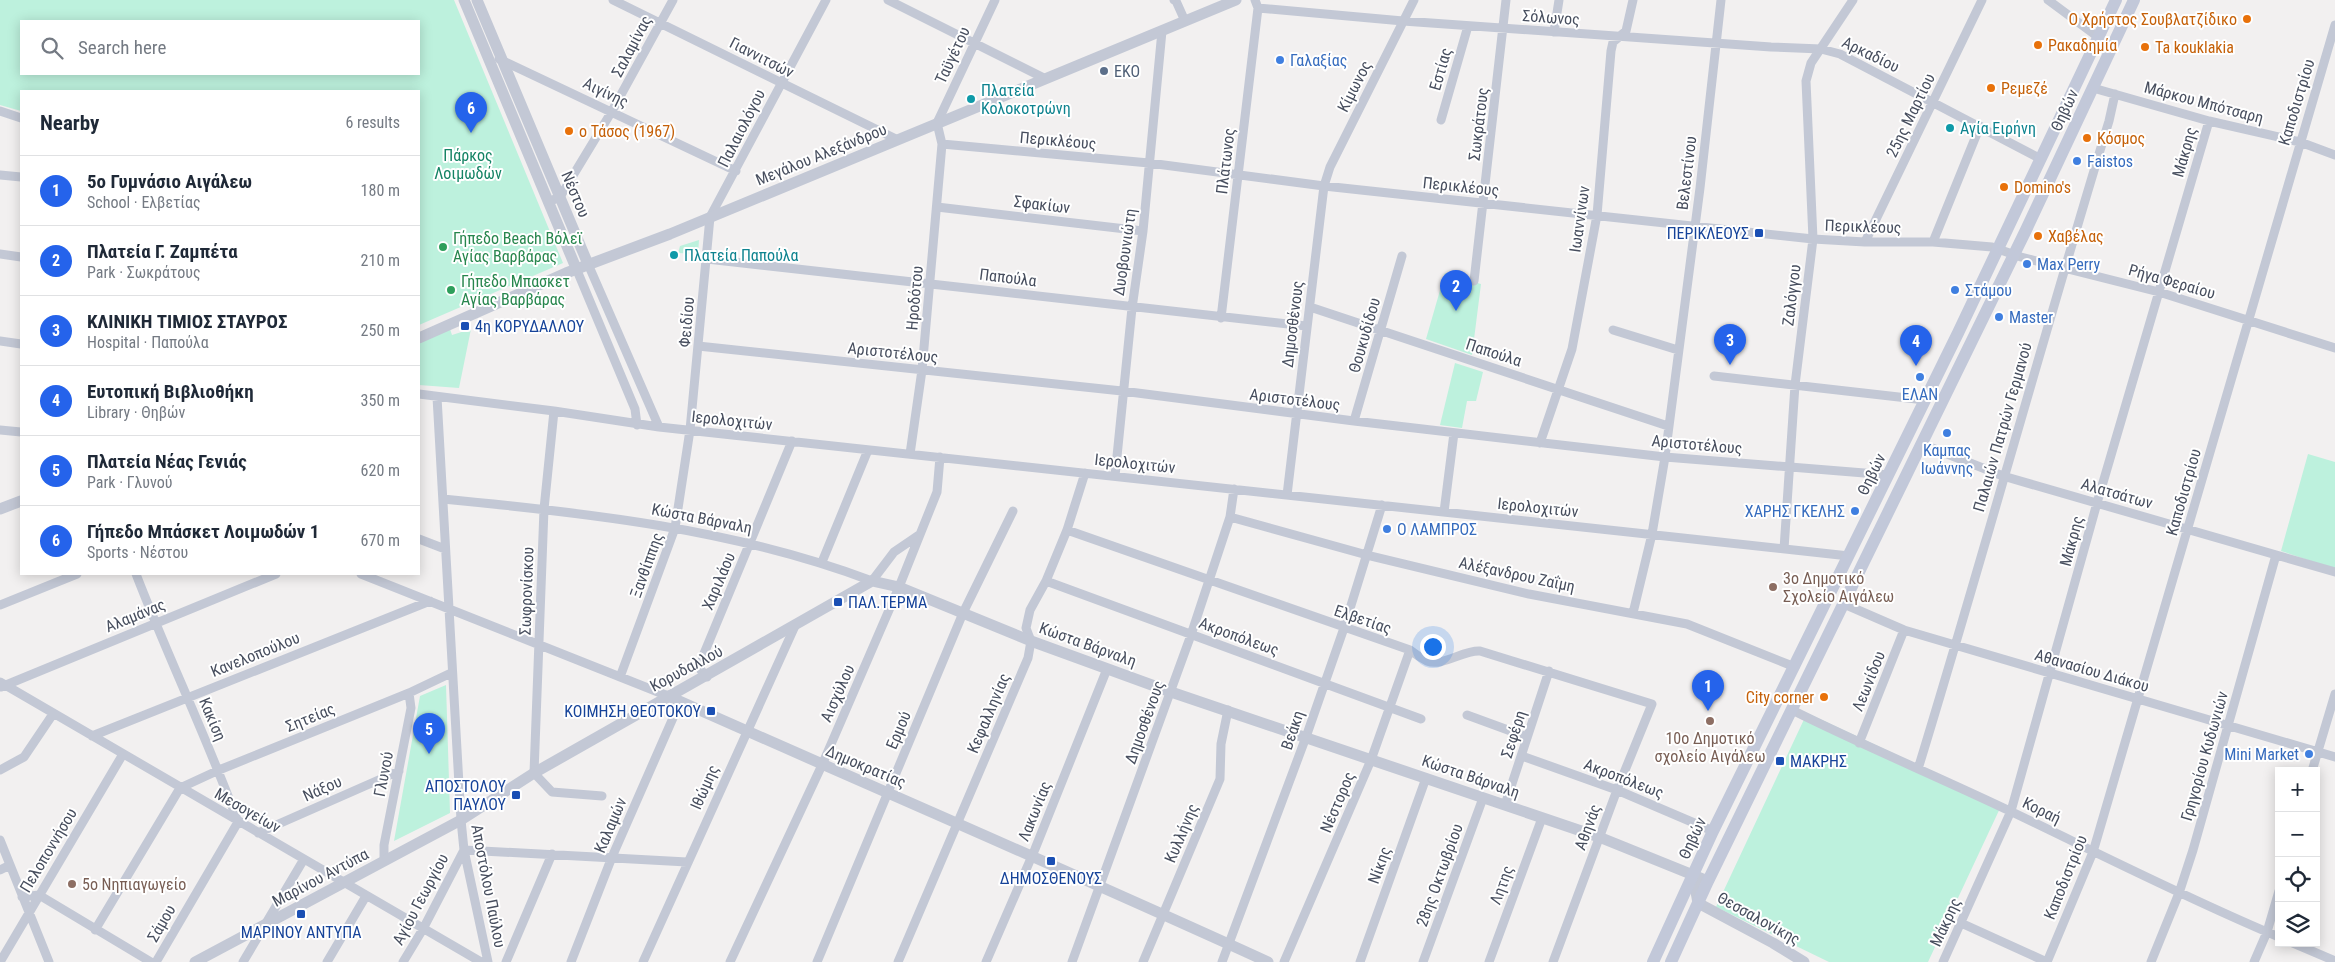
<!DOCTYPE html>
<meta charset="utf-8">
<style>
:root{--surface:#fff;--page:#f2f2f3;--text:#1f2937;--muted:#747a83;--line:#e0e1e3;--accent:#2563eb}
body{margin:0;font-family:"Roboto Condensed",sans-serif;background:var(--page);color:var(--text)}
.controls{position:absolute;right:15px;bottom:15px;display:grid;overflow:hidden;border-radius:0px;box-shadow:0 2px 12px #0003}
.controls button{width:45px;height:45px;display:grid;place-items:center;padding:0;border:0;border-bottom:1px solid var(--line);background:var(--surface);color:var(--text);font:25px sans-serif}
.you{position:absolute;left:1432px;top:646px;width:18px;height:18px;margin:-12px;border:4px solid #fff;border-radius:50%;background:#1a73e8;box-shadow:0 0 0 8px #1a73e833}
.badge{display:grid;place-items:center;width:32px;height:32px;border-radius:50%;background:var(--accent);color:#fff;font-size:16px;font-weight:700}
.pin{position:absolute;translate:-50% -41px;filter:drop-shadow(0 1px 2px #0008)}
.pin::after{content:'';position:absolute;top:26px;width:18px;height:15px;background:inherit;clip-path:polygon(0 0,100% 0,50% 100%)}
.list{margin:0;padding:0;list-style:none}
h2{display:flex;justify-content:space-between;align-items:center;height:65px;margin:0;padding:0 20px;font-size:21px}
h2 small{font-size:16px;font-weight:400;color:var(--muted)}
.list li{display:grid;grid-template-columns:32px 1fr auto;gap:15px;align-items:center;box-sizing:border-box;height:70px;padding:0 20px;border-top:1px solid var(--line)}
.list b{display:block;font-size:19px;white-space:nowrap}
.list p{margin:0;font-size:16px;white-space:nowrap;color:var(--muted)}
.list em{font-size:16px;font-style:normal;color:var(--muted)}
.icon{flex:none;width:28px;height:28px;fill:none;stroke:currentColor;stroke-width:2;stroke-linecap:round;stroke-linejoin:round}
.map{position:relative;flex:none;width:2335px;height:962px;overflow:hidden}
.search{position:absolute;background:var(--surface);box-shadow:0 2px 12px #0003;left:20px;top:20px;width:400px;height:55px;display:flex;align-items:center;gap:12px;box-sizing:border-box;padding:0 18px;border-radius:0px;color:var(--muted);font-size:19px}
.panel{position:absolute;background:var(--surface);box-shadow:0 2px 12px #0003;left:20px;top:90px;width:400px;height:485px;border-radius:0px}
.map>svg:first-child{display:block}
.green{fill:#bdf1dd;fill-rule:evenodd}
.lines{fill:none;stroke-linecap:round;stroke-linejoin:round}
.minor{stroke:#c3c8d5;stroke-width:9}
.tertiary{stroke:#c3c8d5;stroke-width:11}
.secondary{stroke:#c2c8d9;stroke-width:12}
.food-dot{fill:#e8710a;stroke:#fff;stroke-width:2}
.shop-dot{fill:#3f7fe0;stroke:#fff;stroke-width:2}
.service-dot{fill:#5c6f8a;stroke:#fff;stroke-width:2}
.culture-dot{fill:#0f9aa8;stroke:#fff;stroke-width:2}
.transit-dot{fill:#1a4fb4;stroke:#fff;stroke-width:2}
.leisure-dot{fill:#2e9e5b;stroke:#fff;stroke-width:2}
.education-dot{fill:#8d6e63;stroke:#fff;stroke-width:2}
.labels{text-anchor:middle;stroke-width:4;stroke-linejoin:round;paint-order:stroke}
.street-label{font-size:16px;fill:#474e5e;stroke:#fff}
.food-label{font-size:16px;fill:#c56008;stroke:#fff;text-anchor:start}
.shop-label{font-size:16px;fill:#366cbe;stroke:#fff;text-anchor:start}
.service-label{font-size:16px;fill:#4e5e75;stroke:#fff;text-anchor:start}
.culture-label{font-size:16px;fill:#0d838f;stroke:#fff;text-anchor:start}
.park-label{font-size:16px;fill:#148364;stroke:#fff}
.transit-label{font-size:16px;fill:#164399;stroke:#fff;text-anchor:end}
.leisure-label{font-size:16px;fill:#27864d;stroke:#fff;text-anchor:start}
.education-label{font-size:16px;fill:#785e54;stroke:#fff;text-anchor:start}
</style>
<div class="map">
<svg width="2335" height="962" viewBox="0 0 2335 962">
<rect width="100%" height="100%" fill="#f2f0f0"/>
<!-- green -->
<path class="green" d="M0 0H454L563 263 419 325V91H21V111L0 105ZM419 21V74H21V21Z
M699 240 698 254 678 253 680 246Z
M1445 273 1481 284 1472 355 1426 339Z
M450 329 452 335 471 329 459 388 419 385V342Z
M1455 363 1483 372 1476 401H1467L1462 428 1440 425Z
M2308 454 2335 462V569L2281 551Z
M446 685 450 813 394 841 420 696Z
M1807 713 2002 804 1928 962H1829L1716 907Z"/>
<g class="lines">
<!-- minor -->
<path class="minor" d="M613 0 898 140
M888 0 1046 79
M1174 0 1176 1 1185 21
M1255 0 1258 8 1403 21 1771 47 1821 49 1840 54 2041 159
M2048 0 2098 37
M1554 32 1559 0
M499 59 736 171
M2093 88 2209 121 2300 142 2335 155
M0 111 21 118
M1441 120 1468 26
M942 144 1149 163 1324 186 1813 239 1865 242H1933L1992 247 2021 257 2159 292 2335 348
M0 175 21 177
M548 202 560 197 612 111 673 0
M937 207 1143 231
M1865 242 1982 0
M1933 242 1980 126
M0 254 21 257
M707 259 1306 326
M588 264 659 427
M576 268 635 409 637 425
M1474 281 1506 0
M1310 307 1668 426
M1221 318 1258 8
M1613 330 1678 350
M0 341 21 344
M698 346 1122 391 1354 421 1665 457 1889 475
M1714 376 1925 400
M419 394 554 411 659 427 1849 556
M437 397 461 820 464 850 488 962
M554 411 544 509 534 773 552 792 602 796
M1354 421 1402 256
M0 430 21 432
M1540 443 1572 349 1597 215 1611 51 1613 42 1626 31 1633 0
M1922 444 2003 476 2335 572
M910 454 922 370 942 144 937 123 995 0
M1115 476 1132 308 1143 231 1162 31
M1287 495 1324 186 1330 167 1414 0
M443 499C588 513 735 529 872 581L894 552 919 535
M1444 512 1454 433
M1230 517 1367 555 1529 594 1687 624 1795 667
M1067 530 1410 650C1415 654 1421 658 1427 661 1443 667 1463 650 1480 651L1652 704 1617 790 1553 962
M419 539 445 549
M1784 549 1795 385 1813 239 1806 81 1811 63 1853 0
M822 562 868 450
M136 574C168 657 207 738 238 822L156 962
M361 574 668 696
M1046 581 1421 719
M1844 604 1904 630 2335 757
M0 605 77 574
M1633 613 1652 534 1665 457 1700 188 1721 0
M620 677 675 528 690 430 710 217 826 0
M707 677 700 669 703 656 792 441
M0 682 481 962
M1 687 276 574
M1792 710C1864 746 1939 777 2012 812 2100 854 2188 899 2279 937
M1467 715 1527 737
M92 736 430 601
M1859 743 1904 630
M1522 756 1617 790 1713 831
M1918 769C1984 554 2043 337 2109 121L2115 94
M0 770 24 757 53 714
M2312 771 2335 694
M1505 805 1549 671
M258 833 399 771
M0 840 49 962
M384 861V845L411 708 409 693
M0 870 10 865
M22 897 39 895 151 962
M1961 923 2047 962
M95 930 180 788 219 770 409 693 451 673
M2293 943 2335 961
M0 962 123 754
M243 962 304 859
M327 962 366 896
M403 962 423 929 464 850 687 862
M506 962 552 854
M571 962 612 857 680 702
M643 962 795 626
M730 962 822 765 899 587 937 492 940 457
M817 962 963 613 1013 511
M898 962 1028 658 1031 641 1026 628 1030 610 1046 581 1067 530 1085 473
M986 962 1035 849 1107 669
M1072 962 1191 635 1230 517 1234 489
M1143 962 1220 779 1221 744 1228 710
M1222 962 1306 737 1344 628 1382 505
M1284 962 1371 760 1410 650
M1360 962 1426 778
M1423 962 1483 798
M1489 962 1542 818
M1943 962 2011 811 2097 503 2209 121
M2047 962 2093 852 2335 25
M2151 962 2179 893 2193 850 2276 555
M2254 962 2267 932 2279 891"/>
<!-- tertiary -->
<path class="tertiary" d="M464 0 576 268
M477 0 588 264
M419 338 566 273 670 234 1236 0
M0 509 21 501
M668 696C868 785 1069 871 1268 962
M1693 875 1698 903 1773 943 1804 962
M195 962 461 820 534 773 872 581 899 587 1031 641 1171 692 1599 837 1708 881"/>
<!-- secondary -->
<path class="secondary" d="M1653 962 1713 831 1958 333 2116 0
M1671 962 1708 881 2026 230 2134 0"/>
</g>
<!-- markers -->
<g class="food-dot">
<circle cx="2247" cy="19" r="5"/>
<circle cx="2038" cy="45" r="5"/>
<circle cx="2145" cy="47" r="5"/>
<circle cx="1991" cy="88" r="5"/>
<circle cx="569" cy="131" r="5"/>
<circle cx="2087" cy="138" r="5"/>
<circle cx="2004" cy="187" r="5"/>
<circle cx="2038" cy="236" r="5"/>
<circle cx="1824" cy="697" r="5"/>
</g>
<g class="shop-dot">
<circle cx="1280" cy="60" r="5"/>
<circle cx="2077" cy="161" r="5"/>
<circle cx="2027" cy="264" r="5"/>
<circle cx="1955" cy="290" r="5"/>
<circle cx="1999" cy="317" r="5"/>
<circle cx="1920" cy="377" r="5"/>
<circle cx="1947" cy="433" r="5"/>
<circle cx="1855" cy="511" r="5"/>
<circle cx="1387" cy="529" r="5"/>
<circle cx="2309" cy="754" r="5"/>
</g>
<circle class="service-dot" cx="1104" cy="71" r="5"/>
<g class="culture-dot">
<circle cx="971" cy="99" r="5"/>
<circle cx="1950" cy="128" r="5"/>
<circle cx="674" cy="255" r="5"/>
</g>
<g class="transit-dot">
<rect x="1754" y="228" width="10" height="10" rx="2.5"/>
<rect x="460" y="321" width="10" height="10" rx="2.5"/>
<rect x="833" y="597" width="10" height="10" rx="2.5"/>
<rect x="706" y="706" width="10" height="10" rx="2.5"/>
<rect x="1775" y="756" width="10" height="10" rx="2.5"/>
<rect x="511" y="790" width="10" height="10" rx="2.5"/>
<rect x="1046" y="856" width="10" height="10" rx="2.5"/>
<rect x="296" y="909" width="10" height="10" rx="2.5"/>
</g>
<g class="leisure-dot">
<circle cx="443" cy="247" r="5"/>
<circle cx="451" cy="290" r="5"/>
</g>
<g class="education-dot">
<circle cx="1773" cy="587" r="5"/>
<circle cx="1710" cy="721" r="5"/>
<circle cx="72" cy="884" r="5"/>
</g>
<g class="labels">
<!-- street labels -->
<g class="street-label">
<text transform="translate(1551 17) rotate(4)" y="6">Σόλωνος</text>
<text transform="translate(631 46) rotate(-62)" y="6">Σαλαμίνας</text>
<text transform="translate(1871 54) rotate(26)" y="6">Αρκαδίου</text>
<text transform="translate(952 55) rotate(-65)" y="6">Ταϋγέτου</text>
<text transform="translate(762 57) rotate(27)" y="6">Γιαννιτσών</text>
<text transform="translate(1440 69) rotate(-74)" y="6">Εστίας</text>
<text transform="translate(1354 86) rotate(-63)" y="6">Κίμωνος</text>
<text transform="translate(606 92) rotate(26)" y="6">Αιγίνης</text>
<text transform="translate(2204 102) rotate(15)" y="6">Μάρκου Μπότσαρη</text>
<text transform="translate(2296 102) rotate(-73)" y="6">Καποδιστρίου</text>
<text transform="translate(2064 110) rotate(-65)" y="6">Θηβών</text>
<text transform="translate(1910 115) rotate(-64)" y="6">25ης Μαρτίου</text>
<text transform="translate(1478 124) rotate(-83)" y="6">Σωκράτους</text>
<text transform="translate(741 128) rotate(-63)" y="6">Παλαιολόγου</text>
<text transform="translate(1058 140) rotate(5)" y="6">Περικλέους</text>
<text transform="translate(2184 152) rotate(-74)" y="6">Μάκρης</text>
<text transform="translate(821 154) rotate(-22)" y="6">Μεγάλου Αλεξάνδρου</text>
<text transform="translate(1225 161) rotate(-83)" y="6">Πλάτωνος</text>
<text transform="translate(1686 173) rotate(-83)" y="6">Βελεστίνου</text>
<text transform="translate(1461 186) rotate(6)" y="6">Περικλέους</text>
<text transform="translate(576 194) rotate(67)" y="6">Νέστου</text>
<text transform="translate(1042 204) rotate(7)" y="6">Σφακίων</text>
<text transform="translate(1579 219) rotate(-82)" y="6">Ιωαννίνων</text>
<text transform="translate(1863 226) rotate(2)" y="6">Περικλέους</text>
<text transform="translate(1124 252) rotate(-82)" y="6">Δυοβουνιώτη</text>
<text transform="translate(1008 277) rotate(7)" y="6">Παπούλα</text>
<text transform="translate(2172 281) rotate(16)" y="6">Ρήγα Φεραίου</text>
<text transform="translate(1791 295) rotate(-83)" y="6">Ζαλόγγου</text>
<text transform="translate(914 298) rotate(-85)" y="6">Ηροδότου</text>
<text transform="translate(686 322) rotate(-85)" y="6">Φειδίου</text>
<text transform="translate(1292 324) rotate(-83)" y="6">Δημοσθένους</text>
<text transform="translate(1364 335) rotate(-74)" y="6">Θουκυδίδου</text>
<text transform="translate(893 352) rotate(6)" y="6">Αριστοτέλους</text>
<text transform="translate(1494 352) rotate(18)" y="6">Παπούλα</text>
<text transform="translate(1295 399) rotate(7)" y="6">Αριστοτέλους</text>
<text transform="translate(732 420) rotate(6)" y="6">Ιερολοχιτών</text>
<text transform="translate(2002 427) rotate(-74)" y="6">Παλαιών Πατρών Γερμανού</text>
<text transform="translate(1697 444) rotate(5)" y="6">Αριστοτέλους</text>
<text transform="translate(1135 463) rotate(6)" y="6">Ιερολοχιτών</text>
<text transform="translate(1871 474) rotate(-64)" y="6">Θηβών</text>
<text transform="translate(2183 492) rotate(-74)" y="6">Καποδιστρίου</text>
<text transform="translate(2117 493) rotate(16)" y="6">Αλατσάτων</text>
<text transform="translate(1538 507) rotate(6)" y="6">Ιερολοχιτών</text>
<text transform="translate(702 518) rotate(11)" y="6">Κώστα Βάρναλη</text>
<text transform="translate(2071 541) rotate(-75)" y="6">Μάκρης</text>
<text transform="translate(646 565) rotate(-70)" y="6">Ξανθίππης</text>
<text transform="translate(1517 574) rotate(12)" y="6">Αλέξανδρου Ζαΐμη</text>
<text transform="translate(718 581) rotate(-67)" y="6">Χαριλάου</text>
<text transform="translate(526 591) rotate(-88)" y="6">Σωφρονίσκου</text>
<text transform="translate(135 615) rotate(-22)" y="6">Αλαμάνας</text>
<text transform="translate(1363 619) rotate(19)" y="6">Ελβετίας</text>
<text transform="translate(1239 636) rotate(20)" y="6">Ακροπόλεως</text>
<text transform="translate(1088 644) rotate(20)" y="6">Κώστα Βάρναλη</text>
<text transform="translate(255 654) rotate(-22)" y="6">Κανελοπούλου</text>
<text transform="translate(686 668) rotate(-28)" y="6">Κορυδαλλού</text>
<text transform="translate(2092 670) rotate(16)" y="6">Αθανασίου Διάκου</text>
<text transform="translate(1868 681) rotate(-68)" y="6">Λεωνίδου</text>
<text transform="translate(837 693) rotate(-66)" y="6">Αισχύλου</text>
<text transform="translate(988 713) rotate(-67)" y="6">Κεφαλληνίας</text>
<text transform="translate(310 717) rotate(-22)" y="6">Σητείας</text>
<text transform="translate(213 719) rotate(67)" y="6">Κακίση</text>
<text transform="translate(1144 722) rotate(-70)" y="6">Δημοσθένους</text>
<text transform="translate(898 730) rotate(-67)" y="6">Ερμού</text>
<text transform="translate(1292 730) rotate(-71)" y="6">Βεάκη</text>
<text transform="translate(1513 734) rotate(-72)" y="6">Σεφέρη</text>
<text transform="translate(2204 756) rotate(-74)" y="6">Γρηγορίου Κυδωνιών</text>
<text transform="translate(866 766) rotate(23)" y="6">Δημοκρατίας</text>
<text transform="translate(383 774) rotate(-79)" y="6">Γλυνού</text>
<text transform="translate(1471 776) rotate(19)" y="6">Κώστα Βάρναλη</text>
<text transform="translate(1624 778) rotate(21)" y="6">Ακροπόλεως</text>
<text transform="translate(704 787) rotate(-66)" y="6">Ιθώμης</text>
<text transform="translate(322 788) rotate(-24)" y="6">Νάξου</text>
<text transform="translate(1337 802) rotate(-67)" y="6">Νέστορος</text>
<text transform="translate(248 810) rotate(30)" y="6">Μεσογείων</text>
<text transform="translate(2042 810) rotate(26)" y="6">Κοραή</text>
<text transform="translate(1034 811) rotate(-68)" y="6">Λακωνίας</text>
<text transform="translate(610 825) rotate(-67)" y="6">Καλαμών</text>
<text transform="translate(1587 827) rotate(-70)" y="6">Αθηνάς</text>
<text transform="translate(1181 833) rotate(-67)" y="6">Κυλλήνης</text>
<text transform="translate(1692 838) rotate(-65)" y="6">Θηβών</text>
<text transform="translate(48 850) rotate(-59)" y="6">Πελοποννήσου</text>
<text transform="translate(1379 865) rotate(-70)" y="6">Νίκης</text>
<text transform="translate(1439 875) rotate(-70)" y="6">28ης Οκτωβρίου</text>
<text transform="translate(320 877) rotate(-28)" y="6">Μαρίνου Αντύπα</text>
<text transform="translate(2065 877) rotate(-68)" y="6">Καποδιστρίου</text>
<text transform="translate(1501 885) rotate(-70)" y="6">Λητης</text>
<text transform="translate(489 886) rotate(79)" y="6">Αποστόλου Παύλου</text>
<text transform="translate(420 899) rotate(-62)" y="6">Αγίου Γεωργίου</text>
<text transform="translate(1759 918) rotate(29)" y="6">Θεσσαλονίκης</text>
<text transform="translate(1945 922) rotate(-65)" y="6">Μάκρης</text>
<text transform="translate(161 923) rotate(-60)" y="6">Σάμου</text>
</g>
<!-- food labels -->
<g class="food-label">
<text x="2237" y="25" text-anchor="end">Ο Χρήστος Σουβλατζίδικο</text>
<text x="2048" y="51">Ρακαδημία</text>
<text x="2155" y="53">Ta kouklakia</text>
<text x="2001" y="94">Ρεμεζέ</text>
<text x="579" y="137">ο Τάσος (1967)</text>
<text x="2097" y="144">Κόσμος</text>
<text x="2014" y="193">Domino's</text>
<text x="2048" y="242">Χαβέλας</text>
<text x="1814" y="703" text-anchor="end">City corner</text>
</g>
<!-- shop labels -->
<g class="shop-label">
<text x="1290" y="66">Γαλαξίας</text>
<text x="2087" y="167">Faistos</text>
<text x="2037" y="270">Max Perry</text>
<text x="1965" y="296">Στάμου</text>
<text x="2009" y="323">Master</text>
<text x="1920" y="400" text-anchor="middle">ΕΛΑΝ</text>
<text x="1947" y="456" text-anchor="middle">Καμπας<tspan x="1947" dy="18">Ιωάννης</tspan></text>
<text x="1845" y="517" text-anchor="end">ΧΑΡΗΣ ΓΚΕΛΗΣ</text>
<text x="1397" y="535">Ο ΛΑΜΠΡΟΣ</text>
<text x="2299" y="760" text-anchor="end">Mini Market</text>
</g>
<!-- service labels -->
<g class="service-label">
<text x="1114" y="77">EKO</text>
</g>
<!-- culture labels -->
<g class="culture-label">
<text x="981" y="96">Πλατεία<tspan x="981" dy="18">Κολοκοτρώνη</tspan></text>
<text x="1960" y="134">Αγία Ειρήνη</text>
<text x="684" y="261">Πλατεία Παπούλα</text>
</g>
<!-- park labels -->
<g class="park-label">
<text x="468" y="161">Πάρκος<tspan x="468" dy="18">Λοιμωδών</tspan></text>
</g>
<!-- transit labels -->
<g class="transit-label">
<text x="1749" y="239">ΠΕΡΙΚΛΕΟΥΣ</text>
<text x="475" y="332" text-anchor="start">4η ΚΟΡΥΔΑΛΛΟΥ</text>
<text x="848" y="608" text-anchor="start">ΠΑΛ.ΤΕΡΜΑ</text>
<text x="701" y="717">ΚΟΙΜΗΣΗ ΘΕΟΤΟΚΟΥ</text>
<text x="1790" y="767" text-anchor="start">ΜΑΚΡΗΣ</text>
<text x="506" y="792">ΑΠΟΣΤΟΛΟΥ<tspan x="506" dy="18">ΠΑΥΛΟΥ</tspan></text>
<text x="1051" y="884" text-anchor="middle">ΔΗΜΟΣΘΕΝΟΥΣ</text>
<text x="301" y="938" text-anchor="middle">ΜΑΡΙΝΟΥ ΑΝΤΥΠΑ</text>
</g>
<!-- leisure labels -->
<g class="leisure-label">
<text x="453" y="244">Γήπεδο Beach Βόλεϊ<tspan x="453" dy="18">Αγίας Βαρβάρας</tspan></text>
<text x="461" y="287">Γήπεδο Μπασκετ<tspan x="461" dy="18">Αγίας Βαρβάρας</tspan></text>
</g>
<!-- education labels -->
<g class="education-label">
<text x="1783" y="584">3ο Δημοτικό<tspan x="1783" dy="18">Σχολείο Αιγάλεω</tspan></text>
<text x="1710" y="744" text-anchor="middle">10ο Δημοτικό<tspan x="1710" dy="18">σχολείο Αιγάλεω</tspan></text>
<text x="82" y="890">5ο Νηπιαγωγείο</text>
</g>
</g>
</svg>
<div class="controls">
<button>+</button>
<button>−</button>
<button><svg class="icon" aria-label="locate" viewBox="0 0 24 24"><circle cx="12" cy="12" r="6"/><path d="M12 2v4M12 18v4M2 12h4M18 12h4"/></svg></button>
<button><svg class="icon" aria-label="layers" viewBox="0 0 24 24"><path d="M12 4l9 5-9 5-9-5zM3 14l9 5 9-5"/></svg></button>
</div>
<div class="you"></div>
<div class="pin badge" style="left:1708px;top:711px">1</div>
<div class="pin badge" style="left:1456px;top:311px">2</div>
<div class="pin badge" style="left:1730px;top:365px">3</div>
<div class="pin badge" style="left:1916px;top:366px">4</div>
<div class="pin badge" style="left:429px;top:754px">5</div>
<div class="pin badge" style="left:471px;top:133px">6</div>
<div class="search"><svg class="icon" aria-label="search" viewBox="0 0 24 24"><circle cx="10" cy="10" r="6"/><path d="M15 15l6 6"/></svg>Search here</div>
<section class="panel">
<h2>Nearby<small>6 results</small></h2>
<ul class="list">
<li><span class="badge">1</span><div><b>5ο Γυμνάσιο Αιγάλεω</b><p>School · Ελβετίας</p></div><em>180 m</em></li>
<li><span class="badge">2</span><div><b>Πλατεία Γ. Ζαμπέτα</b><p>Park · Σωκράτους</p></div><em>210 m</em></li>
<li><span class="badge">3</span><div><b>ΚΛΙΝΙΚΗ ΤΙΜΙΟΣ ΣΤΑΥΡΟΣ</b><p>Hospital · Παπούλα</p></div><em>250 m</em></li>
<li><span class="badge">4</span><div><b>Ευτοπική Βιβλιοθήκη</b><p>Library · Θηβών</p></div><em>350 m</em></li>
<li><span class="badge">5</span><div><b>Πλατεία Νέας Γενιάς</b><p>Park · Γλυνού</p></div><em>620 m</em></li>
<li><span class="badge">6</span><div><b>Γήπεδο Μπάσκετ Λοιμωδών 1</b><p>Sports · Νέστου</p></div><em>670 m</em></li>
</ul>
</section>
</div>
